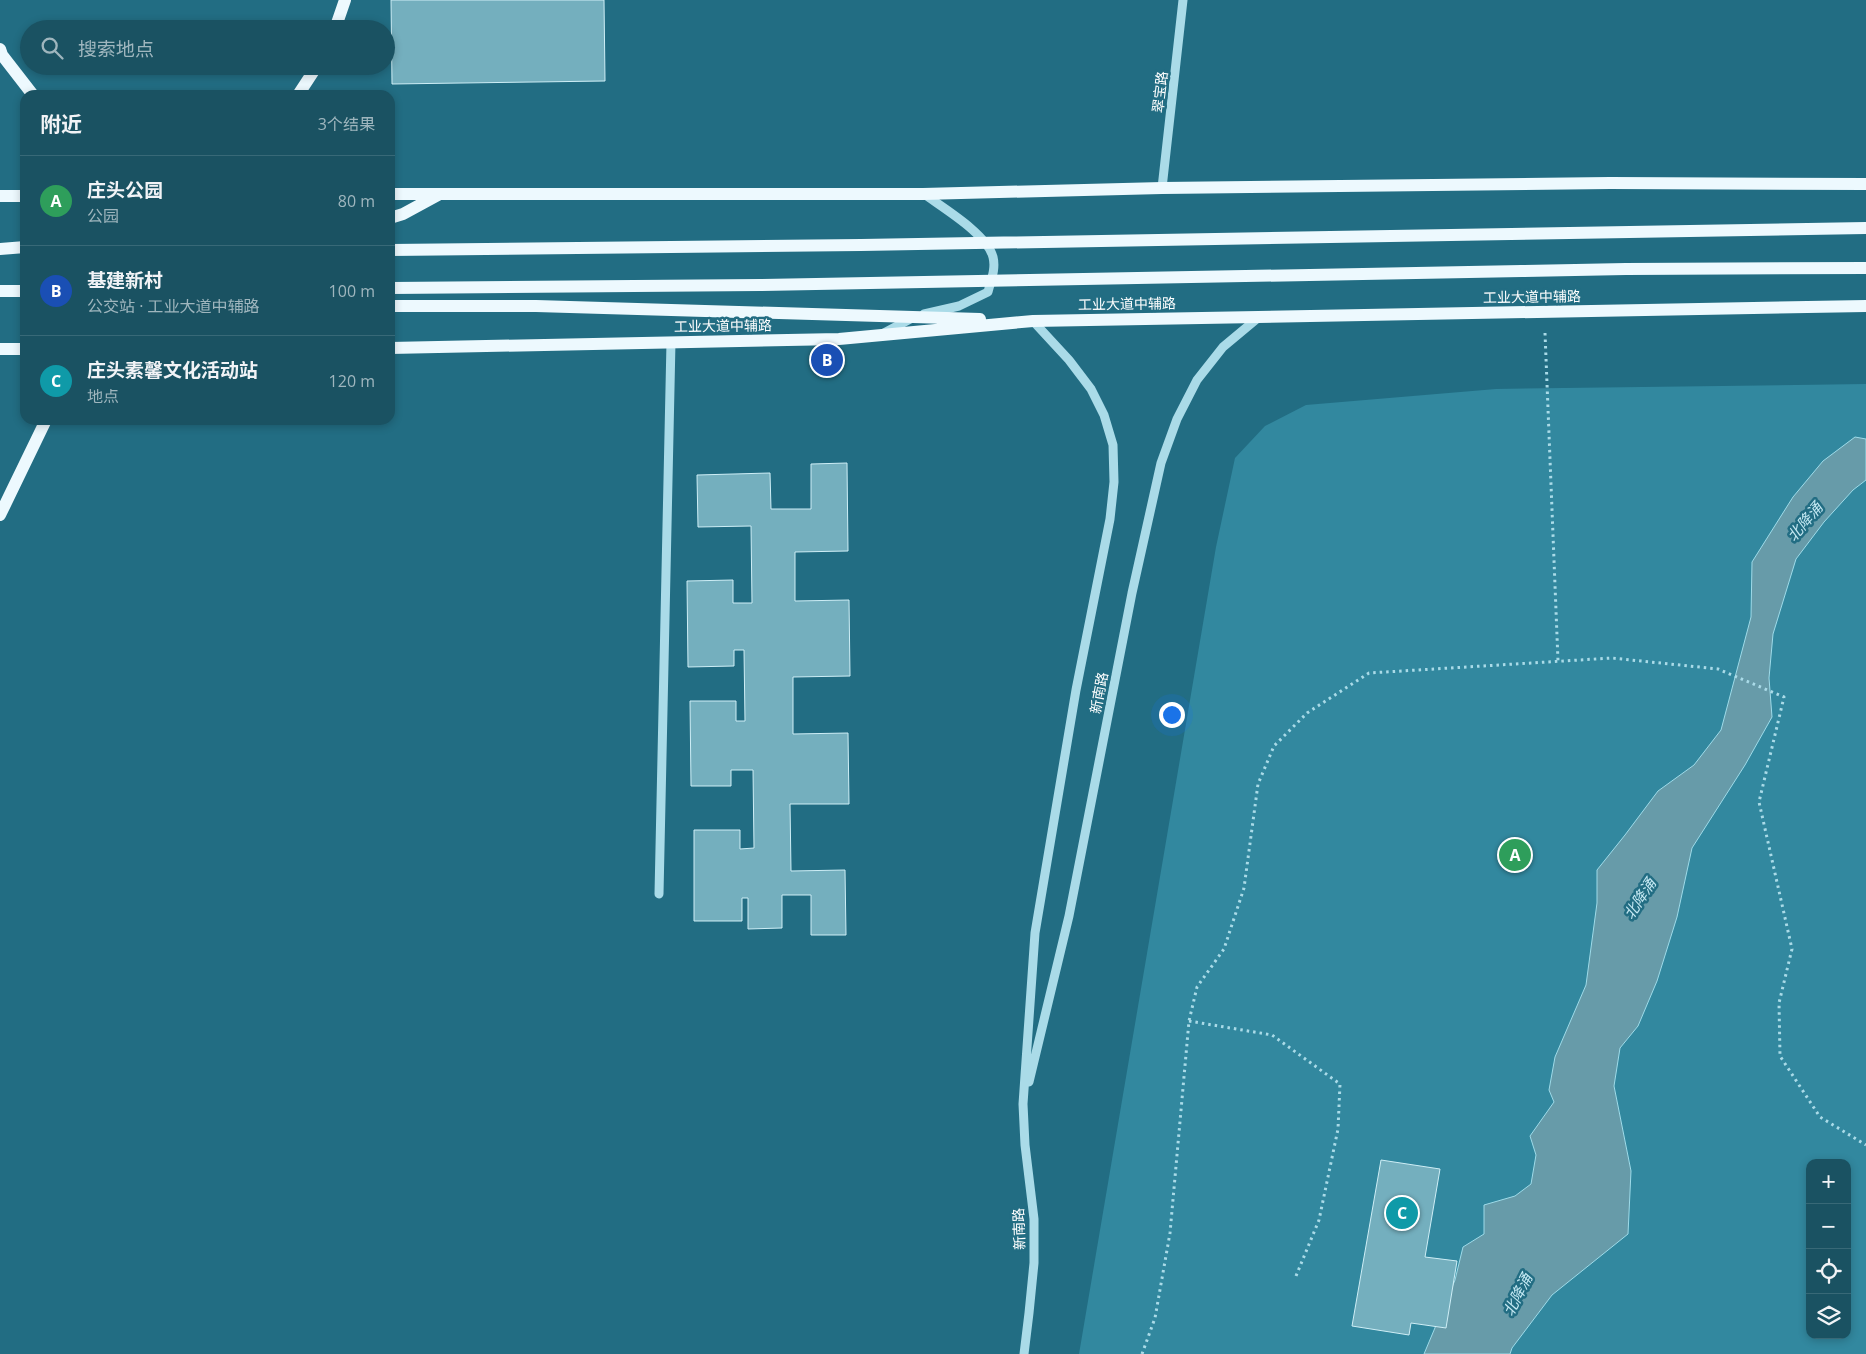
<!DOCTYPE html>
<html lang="zh">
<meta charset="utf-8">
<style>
:root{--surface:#1a5262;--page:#235868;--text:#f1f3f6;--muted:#9fb6be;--line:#386977;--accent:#eead8d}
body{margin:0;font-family:"Open Sans","Noto Sans SC",sans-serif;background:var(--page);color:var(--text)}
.controls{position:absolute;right:15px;bottom:15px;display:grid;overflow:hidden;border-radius:10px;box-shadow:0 2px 8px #0003}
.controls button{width:45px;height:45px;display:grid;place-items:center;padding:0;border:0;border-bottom:1px solid var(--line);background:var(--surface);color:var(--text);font:25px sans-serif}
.you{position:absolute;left:1171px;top:714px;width:18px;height:18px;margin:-12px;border:4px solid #fff;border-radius:50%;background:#1a73e8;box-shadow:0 0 0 8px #1a73e833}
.badge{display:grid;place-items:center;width:32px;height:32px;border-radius:50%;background:var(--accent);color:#fff;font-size:16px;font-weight:700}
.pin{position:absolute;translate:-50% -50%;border:2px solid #fff;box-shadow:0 1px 5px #0006}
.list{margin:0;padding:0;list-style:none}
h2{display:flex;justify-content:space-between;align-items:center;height:65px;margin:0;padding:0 20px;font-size:21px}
h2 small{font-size:16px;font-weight:400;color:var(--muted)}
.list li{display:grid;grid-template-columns:32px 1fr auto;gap:15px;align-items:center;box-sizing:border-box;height:90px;padding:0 20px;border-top:1px solid var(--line)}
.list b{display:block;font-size:19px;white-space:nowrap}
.list p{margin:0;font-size:16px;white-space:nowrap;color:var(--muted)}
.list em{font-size:16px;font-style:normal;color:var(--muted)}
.icon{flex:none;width:28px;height:28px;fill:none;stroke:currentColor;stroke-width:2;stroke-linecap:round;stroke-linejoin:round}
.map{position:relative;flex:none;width:1866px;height:1354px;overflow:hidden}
.search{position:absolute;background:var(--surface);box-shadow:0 2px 8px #0003;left:20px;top:20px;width:375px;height:55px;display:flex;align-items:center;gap:12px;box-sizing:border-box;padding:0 18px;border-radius:28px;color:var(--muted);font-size:19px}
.panel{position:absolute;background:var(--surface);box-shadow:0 2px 8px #0003;left:20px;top:90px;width:375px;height:335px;border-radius:15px}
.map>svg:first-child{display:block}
.green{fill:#32889f;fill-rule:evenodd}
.water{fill:#679ba9;stroke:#9edbe9}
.building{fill:#74afbe;stroke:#ceeef6}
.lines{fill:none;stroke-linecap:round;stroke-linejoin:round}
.path{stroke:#aadbe8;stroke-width:3;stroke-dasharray:2.5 4;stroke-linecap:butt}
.minor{stroke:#aadbe8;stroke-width:9}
.major{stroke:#edf9fe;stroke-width:12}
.major-bridge{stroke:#edf9fe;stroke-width:12}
.labels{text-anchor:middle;stroke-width:5;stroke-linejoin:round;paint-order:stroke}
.street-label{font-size:14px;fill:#fff;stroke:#226d83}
.water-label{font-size:15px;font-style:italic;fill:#c5e9f3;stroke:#226d83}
</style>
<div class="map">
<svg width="1866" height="1354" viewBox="0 0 1866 1354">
<rect width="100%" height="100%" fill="#226d83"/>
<!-- green -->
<path class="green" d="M1866 384V1354H1079L1216 547 1235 458 1265 426 1306 405 1496 389ZM1810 1163H1847V1335H1810Z"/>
<!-- water -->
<path class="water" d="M1855 437 1866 439V480L1853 490 1824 522 1796 559 1773 634 1769 678 1772 717 1745 765 1692 848 1677 917 1657 981 1638 1026 1620 1048 1614 1086 1631 1171 1628 1234 1552 1295 1512 1348 1510 1354H1424L1455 1280 1463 1247 1484 1234V1205L1515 1196 1531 1184 1536 1155 1530 1136 1554 1102 1549 1090 1555 1057 1586 985 1597 903V870L1625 835 1658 791 1694 765 1721 730 1751 617 1752 562 1793 497 1823 461Z"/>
<!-- building -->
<path class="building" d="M391 0H604L605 81 392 84Z
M847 463 848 551 795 552V601L849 600 850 676 793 677V734L848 733 849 804H790L791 871 845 870 846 935H811V895H782V928L748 929V898H742V921H694V830H740V849L754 848 753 770H731V786H691L690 701H736V721H745L744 650H734V666L688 667 687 581 733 580V603H752L751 526 698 527 697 475 770 473 771 509H811V464Z
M1381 1160 1440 1169 1425 1257 1457 1261 1446 1328 1411 1323 1409 1335 1352 1326Z"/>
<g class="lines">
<!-- path -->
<path class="path" d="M1545 333 1558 661
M1189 1021 1272 1035 1340 1084 1338 1129 1319 1220 1296 1276
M1142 1354 1155 1318 1170 1233 1189 1021 1197 987 1224 949 1244 888 1258 784 1274 746 1307 713 1369 673 1612 658 1718 669 1784 697 1759 802 1792 949 1779 1003 1780 1056 1820 1117 1866 1145"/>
<!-- minor -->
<path class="minor" d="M1162 188 1183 0
M924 194C943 208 987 234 993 257 996 269 991 280 988 292L959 306 924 314
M884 333 912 318
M659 894 671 342
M1029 1082 1069 916 1132 593 1161 463 1177 419 1197 380 1223 347 1259 317
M1024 1354 1029 1313 1034 1263V1219L1025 1145 1023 1104 1035 933 1076 690 1110 519 1114 482 1113 445 1104 415 1091 389 1069 360 1033 321"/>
<!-- major -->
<path class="major" d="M335 29 345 0
M0 49 2 55 33 95
M298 95 317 66
M390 194H923L1162 188 1610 183 1866 184
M0 196H25
M390 218 403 214 438 195
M0 249 25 247
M1522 271 1626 269 1866 268
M0 291H25
M390 306H536L980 319
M390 348 839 339 1033 321 1866 306
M0 349H25"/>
<!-- major-bridge -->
<path class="major-bridge" d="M390 250 861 245 1866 228
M390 288 760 285 1522 271
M0 515 46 420"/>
</g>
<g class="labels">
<!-- street labels -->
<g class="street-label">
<text transform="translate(1160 92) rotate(-83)" y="5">翠宝路</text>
<text transform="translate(1532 297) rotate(-1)" y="5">工业大道中辅路</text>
<text transform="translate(1127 304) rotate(-1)" y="5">工业大道中辅路</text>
<text transform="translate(723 326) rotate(-1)" y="5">工业大道中辅路</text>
<text transform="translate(1099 693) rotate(-79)" y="5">新南路</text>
<text transform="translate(1019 1229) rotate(-92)" y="5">新南路</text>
</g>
<!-- water labels -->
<g class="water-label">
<text transform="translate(1805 522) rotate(-50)" y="5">北降涌</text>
<text transform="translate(1640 899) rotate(-57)" y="5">北降涌</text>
<text transform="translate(1518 1295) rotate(-63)" y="5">北降涌</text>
</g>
</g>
</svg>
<div class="controls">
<button>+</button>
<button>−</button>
<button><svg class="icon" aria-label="locate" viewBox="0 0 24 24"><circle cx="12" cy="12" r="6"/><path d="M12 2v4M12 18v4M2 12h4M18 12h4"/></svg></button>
<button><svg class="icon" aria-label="layers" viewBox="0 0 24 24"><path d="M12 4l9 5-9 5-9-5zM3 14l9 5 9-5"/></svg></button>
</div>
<div class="you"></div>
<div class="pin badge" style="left:1515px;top:855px;background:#2e9e5b">A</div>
<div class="pin badge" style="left:827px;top:360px;background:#1a4fb4">B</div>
<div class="pin badge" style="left:1402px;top:1213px;background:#0f9aa8">C</div>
<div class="search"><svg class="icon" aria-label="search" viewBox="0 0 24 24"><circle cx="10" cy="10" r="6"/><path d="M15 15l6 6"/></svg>搜索地点</div>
<section class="panel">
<h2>附近<small>3个结果</small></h2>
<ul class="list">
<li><span class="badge" style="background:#2e9e5b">A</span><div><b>庄头公园</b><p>公园</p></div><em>80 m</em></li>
<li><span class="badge" style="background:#1a4fb4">B</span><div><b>基建新村</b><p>公交站 · 工业大道中辅路</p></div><em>100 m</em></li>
<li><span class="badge" style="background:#0f9aa8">C</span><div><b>庄头素馨文化活动站</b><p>地点</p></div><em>120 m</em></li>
</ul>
</section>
</div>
